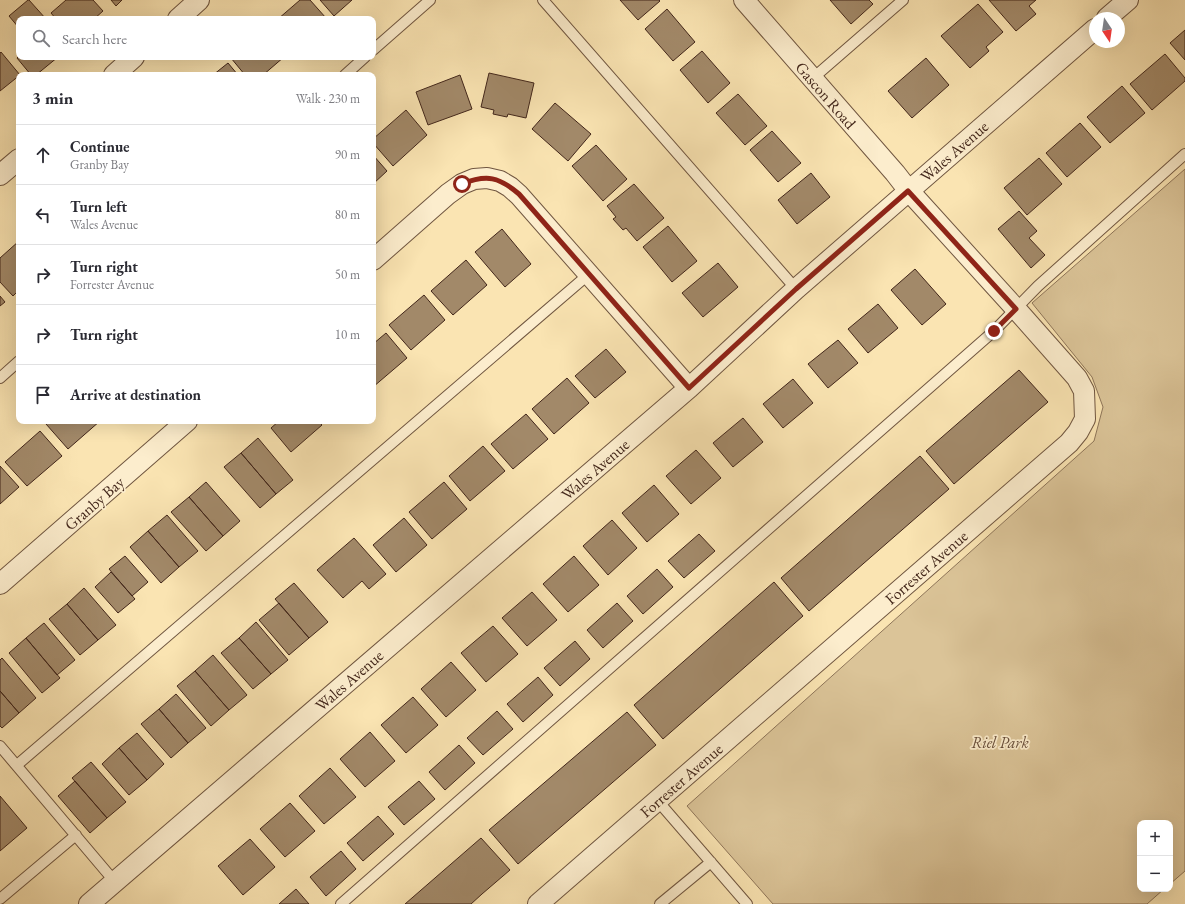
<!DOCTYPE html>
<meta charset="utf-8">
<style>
:root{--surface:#fff;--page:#f2f2f3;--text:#2b2b33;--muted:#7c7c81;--line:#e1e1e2}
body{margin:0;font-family:"EB Garamond",serif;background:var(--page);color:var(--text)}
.controls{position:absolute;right:12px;bottom:12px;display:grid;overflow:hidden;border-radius:8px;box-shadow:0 4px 16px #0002}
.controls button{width:36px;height:36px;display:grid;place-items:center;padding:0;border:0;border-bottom:1px solid var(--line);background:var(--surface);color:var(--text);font:20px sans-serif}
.compass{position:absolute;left:1089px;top:12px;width:36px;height:36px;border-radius:50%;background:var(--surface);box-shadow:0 4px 16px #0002;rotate:167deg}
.stop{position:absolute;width:12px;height:12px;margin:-9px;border:3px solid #8f2418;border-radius:50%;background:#fff}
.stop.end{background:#8f2418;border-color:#fff;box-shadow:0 1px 4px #0008}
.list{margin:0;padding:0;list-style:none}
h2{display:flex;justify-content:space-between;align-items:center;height:52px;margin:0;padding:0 16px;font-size:17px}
h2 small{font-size:13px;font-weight:400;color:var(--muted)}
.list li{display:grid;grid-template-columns:26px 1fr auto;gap:12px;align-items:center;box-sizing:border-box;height:60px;padding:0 16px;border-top:1px solid var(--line)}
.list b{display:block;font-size:15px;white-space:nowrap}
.list p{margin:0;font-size:13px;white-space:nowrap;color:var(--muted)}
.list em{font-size:13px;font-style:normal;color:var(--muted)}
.icon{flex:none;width:22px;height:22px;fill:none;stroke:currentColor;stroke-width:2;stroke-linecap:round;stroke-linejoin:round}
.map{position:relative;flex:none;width:1185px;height:904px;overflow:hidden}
.search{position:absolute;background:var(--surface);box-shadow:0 4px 16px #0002;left:16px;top:16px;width:360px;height:44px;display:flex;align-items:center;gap:10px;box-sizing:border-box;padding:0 14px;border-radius:8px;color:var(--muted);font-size:15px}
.panel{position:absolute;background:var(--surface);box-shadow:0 4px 16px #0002;left:16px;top:72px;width:360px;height:352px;border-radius:8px}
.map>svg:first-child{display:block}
.green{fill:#dbc498;stroke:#8e7559}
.building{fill:#a28969;stroke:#42261a}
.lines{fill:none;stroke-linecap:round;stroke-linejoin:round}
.service-casing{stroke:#705640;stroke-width:12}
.minor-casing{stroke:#705640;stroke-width:22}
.service{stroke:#fcedcd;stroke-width:10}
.minor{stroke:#fcedcd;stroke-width:20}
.route{stroke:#8f2418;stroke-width:5}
.labels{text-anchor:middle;stroke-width:3.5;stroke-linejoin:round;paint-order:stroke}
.street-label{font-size:16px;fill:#42261a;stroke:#fcedcd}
.park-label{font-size:16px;font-style:italic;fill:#684e3a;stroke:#fcedcd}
</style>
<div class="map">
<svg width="1185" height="904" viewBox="0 0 1185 904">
<rect width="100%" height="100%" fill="#fae4b2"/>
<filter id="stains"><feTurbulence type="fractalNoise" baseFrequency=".005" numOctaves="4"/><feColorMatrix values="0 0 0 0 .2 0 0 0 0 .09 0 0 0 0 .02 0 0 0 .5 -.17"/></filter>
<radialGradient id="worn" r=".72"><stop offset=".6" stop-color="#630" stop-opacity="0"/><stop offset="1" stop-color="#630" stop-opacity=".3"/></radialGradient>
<!-- green -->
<path class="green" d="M1185 169V871L1170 884V823H1140V889H1164L1147 904H773L687 806 1094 441 1103 407 1092 377 1032 303Z"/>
<!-- building -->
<path class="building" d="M28 0H29L46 19H19V28L9 16Z
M66 0H93L103 11 94 19H56L51 13Z
M111 0H122L116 6Z
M300 0H310L326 18 278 19Z
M320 0H352L334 16Z
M620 0H659L660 1 638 20Z
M830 0H869L873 4 851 24Z
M989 0H1036L1029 6 1036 14 1016 31Z
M978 4 1003 32 986 47 989 51 970 68 941 36Z
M667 9 695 42 673 61 645 29Z
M1185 30V60L1170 43Z
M702 51 730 83 708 103 680 70Z
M1 52 20 75 0 91V53Z
M1165 54 1185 78V81L1152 110 1130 84Z
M19 56V57H58L36 75H31L17 58Z
M232 57H284L263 75H245L231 58Z
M926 58 949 85 912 118 888 91Z
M228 63 238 75H213Z
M489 73 534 83 526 118 508 114 507 117 493 114 494 110 481 107Z
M460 75 472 109 428 125 416 92Z
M1122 86 1145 113 1110 143 1087 117Z
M738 94 767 126 745 145 716 113Z
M555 103 591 134 568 161 532 129Z
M406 110 427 135 393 166 373 143V139Z
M1080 123 1101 147 1067 177 1046 153Z
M772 131 801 163 778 182 750 150Z
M596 145 627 179 603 201 572 166Z
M373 155 387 171 373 184Z
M1039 158 1062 184 1027 215 1004 188Z
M811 173 830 197 797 224 778 200Z
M634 184 664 218 637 241 626 228 623 230 613 219 616 217 607 206Z
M1019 211 1037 231 1029 238 1045 255 1031 268 998 229Z
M668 226 697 261 672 282 643 247Z
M502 229 531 264 505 287 475 252Z
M19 241V290L13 296 0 282V258Z
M466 260 487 285 453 315 431 291Z
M718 263 738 287 703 317 682 293Z
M915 269 946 304 922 325 891 290Z
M424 295 445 320 411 350 389 325Z
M0 296 5 302 0 306Z
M878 304 898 328 868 353 848 329Z
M386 333 407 358 373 387V344Z
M838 340 858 363 828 388 808 364Z
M606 349 626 372 595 398 575 376Z
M1019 370 1048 402 954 484 926 451Z
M567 378 589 403 554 434 532 409Z
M793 379 813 403 783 428 763 404Z
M526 414 548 439 513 469 491 444Z
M743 418 763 442 733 467 713 443Z
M49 421H100L68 449 46 424Z
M279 421H318L322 425 291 452 271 428Z
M40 431 62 456 27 486 5 462Z
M258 438 293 480 276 494 241 453Z
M483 446 505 471 470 501 449 476Z
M696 450 721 478 691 504 666 476Z
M241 453 276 494 260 508 224 467Z
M920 456 949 489 809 611 781 578Z
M0 466 19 487 0 504Z
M206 482 240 521 223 536 189 497Z
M444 482 467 509 432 539 409 512Z
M654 485 679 514 647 542 622 513Z
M189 497 223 536 206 551 171 512Z
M167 515 198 551 179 567 148 531Z
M404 518 427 545 396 572 373 545Z
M612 520 637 548 608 575 583 546Z
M148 531 179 567 161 583 130 547Z
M699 534 715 551 684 578 668 561Z
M354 538 386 574 369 589 362 581 343 598 317 570Z
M125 556 148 582 132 596 109 569Z
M574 556 599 585 568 612 543 584Z
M657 569 673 587 643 614 627 596Z
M111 572 135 599 118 613 95 587Z
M774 582 803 616 663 739 634 705Z
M294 583 328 622 309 638 275 599Z
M84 588 116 625 98 640 67 604Z
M532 592 557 620 527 646 502 618Z
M279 603 309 638 289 655 259 620Z
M617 603 633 621 603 648 587 630Z
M67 604 98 640 80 655 49 619Z
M256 622 288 660 271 674 239 638Z
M44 623 75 660 57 675 26 638Z
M493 626 518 654 486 682 461 653Z
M26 638 60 678 42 693 9 653Z
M239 638 271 674 253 689 221 653Z
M575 641 590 659 560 686 544 668Z
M213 655 247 695 229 710 195 671Z
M2 658 36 698 19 713 0 691V660Z
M451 662 476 690 446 717 421 689Z
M195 671 229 710 211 726 177 686Z
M538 677 553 695 523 722 507 704Z
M0 691 19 713 2 728 0 726Z
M176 694 206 728 188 743 159 709Z
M413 697 438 725 406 753 381 725Z
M159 709 188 743 171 758 141 724Z
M497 711 513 729 483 755 467 738Z
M627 712 656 745 518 864 489 830Z
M370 732 395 761 365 787 340 759Z
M137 733 164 764 147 780 119 748Z
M459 745 475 763 445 790 429 772Z
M119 748 147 780 129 795 102 764Z
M91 762 126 802 107 818 72 778Z
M330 768 356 797 324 824 299 796Z
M75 781 107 818 90 833 58 796Z
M419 781 435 799 404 825 388 807Z
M0 796 27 828 0 851Z
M290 803 315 831 285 857 260 829Z
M378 816 394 834 363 861 347 843Z
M481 838 510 870 482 894 471 904H405Z
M250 839 275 867 243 895 218 866Z
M341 851 356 869 326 896 310 877Z
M296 889 309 904H279Z"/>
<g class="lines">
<defs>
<path id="service" d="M543 0 796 289
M373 50 430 0
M345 75 365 57
M812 79 903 0
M0 378 19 361
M0 746 115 882
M17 765 589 274
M657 800 747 904
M0 899 76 835
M341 904 994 331 1038 286 1185 154
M660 904 711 862"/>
<path id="minor" d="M1107 18 1128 0
M178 19 199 0
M114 75 134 57
M0 175 19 159
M373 260 448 194 462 184 474 179 487 178 500 181 510 187 519 195 689 388
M0 584 187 421
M89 904 689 388 796 289 1095 29
M538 904 1069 443 1078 432 1085 419 1084 391 1077 378 1016 309 909 191 895 173 744 0"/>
</defs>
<!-- service casing -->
<use href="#service" class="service-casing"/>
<!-- minor casing -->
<use href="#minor" class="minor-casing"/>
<!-- service -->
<use href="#service" class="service"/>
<!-- minor -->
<use href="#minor" class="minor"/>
</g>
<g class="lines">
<!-- route -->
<path class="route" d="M462 184C487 174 499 177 519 194L689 388 796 289 908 191 1016 309 994 331"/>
</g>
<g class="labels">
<!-- street labels -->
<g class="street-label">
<text transform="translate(826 95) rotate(49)" y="6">Gascon Road</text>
<text transform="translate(954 151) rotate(-41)" y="6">Wales Avenue</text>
<text transform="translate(595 469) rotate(-41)" y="6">Wales Avenue</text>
<text transform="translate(94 503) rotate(-41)" y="6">Granby Bay</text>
<text transform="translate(926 567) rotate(-41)" y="6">Forrester Avenue</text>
<text transform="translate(349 680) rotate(-41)" y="6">Wales Avenue</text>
<text transform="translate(681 780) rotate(-41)" y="6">Forrester Avenue</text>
</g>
<!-- park labels -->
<g class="park-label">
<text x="1000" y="748">Riel Park</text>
</g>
</g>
<rect width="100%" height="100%" filter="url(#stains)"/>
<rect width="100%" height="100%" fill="url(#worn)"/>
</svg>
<div class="controls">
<button>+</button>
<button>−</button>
</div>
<svg class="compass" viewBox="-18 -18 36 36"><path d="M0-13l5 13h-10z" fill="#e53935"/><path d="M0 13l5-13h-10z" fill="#7c7c81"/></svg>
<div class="stop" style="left:462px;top:184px"></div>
<div class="stop end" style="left:994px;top:331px"></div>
<div class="search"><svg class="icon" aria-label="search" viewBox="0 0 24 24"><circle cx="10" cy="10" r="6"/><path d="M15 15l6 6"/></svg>Search here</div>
<section class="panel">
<h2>3 min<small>Walk · 230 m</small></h2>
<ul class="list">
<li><svg class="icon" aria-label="ahead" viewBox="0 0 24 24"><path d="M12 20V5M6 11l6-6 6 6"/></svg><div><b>Continue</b><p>Granby Bay</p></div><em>90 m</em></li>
<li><svg class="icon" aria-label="left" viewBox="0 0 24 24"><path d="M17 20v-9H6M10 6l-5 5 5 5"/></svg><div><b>Turn left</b><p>Wales Avenue</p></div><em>80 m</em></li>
<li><svg class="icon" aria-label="right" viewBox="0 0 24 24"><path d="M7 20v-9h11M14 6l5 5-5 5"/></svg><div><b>Turn right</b><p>Forrester Avenue</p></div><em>50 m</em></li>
<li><svg class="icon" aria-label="right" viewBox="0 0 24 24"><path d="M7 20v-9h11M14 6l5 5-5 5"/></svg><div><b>Turn right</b></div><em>10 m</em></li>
<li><svg class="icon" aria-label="arrive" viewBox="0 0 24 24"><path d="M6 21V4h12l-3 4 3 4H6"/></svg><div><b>Arrive at destination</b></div></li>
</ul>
</section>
</div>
